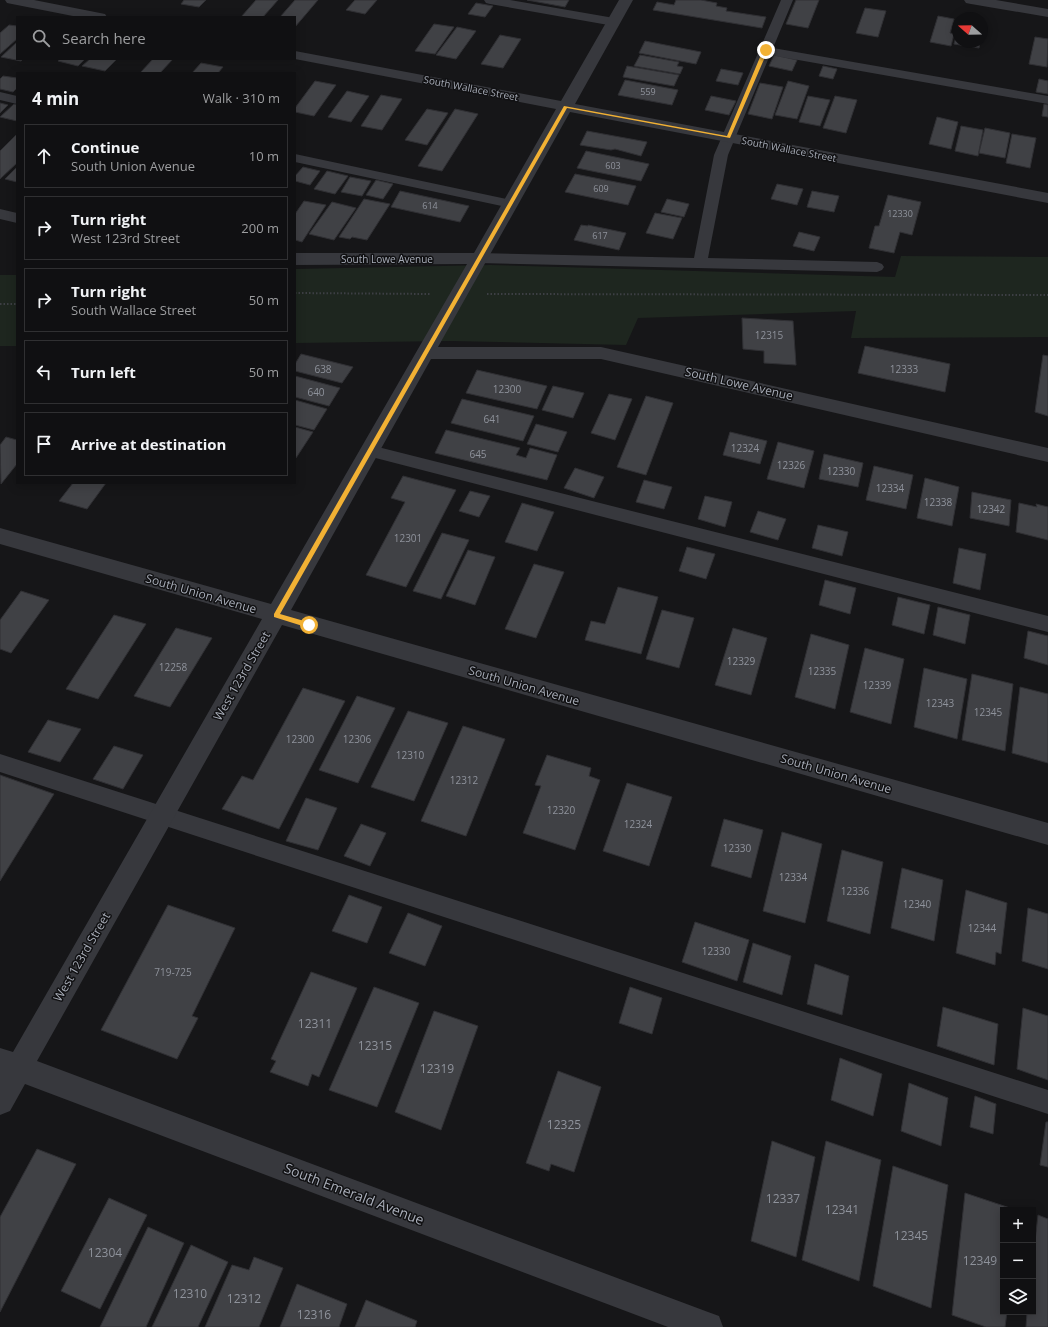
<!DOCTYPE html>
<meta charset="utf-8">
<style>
:root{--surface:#101012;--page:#1e1e20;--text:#f1f3f6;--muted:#9c9d9f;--line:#303032}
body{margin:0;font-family:"Open Sans",sans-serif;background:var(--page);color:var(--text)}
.controls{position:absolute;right:12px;bottom:12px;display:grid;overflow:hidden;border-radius:0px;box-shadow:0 2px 10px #0003}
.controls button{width:36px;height:36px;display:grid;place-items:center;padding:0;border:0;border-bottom:1px solid var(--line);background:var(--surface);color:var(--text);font:20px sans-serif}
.compass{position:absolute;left:952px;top:12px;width:36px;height:36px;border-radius:50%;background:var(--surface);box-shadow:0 2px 10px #0003;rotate:290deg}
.stop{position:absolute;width:12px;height:12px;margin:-9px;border:3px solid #f2b134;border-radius:50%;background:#fff}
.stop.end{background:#f2b134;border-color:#fff;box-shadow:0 1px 4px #0008}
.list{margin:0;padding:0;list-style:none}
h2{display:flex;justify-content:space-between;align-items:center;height:52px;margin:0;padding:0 16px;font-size:17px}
h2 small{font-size:13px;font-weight:400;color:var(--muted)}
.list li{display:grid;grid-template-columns:26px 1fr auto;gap:12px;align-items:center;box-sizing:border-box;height:64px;margin:0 8px 8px;padding:0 8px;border:1px solid var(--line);border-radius:0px}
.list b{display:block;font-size:15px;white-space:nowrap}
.list p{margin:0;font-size:13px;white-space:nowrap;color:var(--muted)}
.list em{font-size:13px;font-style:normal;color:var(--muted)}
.icon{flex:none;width:22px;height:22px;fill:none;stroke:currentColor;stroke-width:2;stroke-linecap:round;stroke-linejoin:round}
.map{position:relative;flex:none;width:1048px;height:1327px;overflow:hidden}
.search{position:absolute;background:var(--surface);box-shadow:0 2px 10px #0003;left:16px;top:16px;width:280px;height:44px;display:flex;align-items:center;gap:10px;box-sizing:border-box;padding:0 14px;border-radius:0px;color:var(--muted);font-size:15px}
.panel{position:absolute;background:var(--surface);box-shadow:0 2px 10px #0003;left:16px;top:72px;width:280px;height:412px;border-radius:0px}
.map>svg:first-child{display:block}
.green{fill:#1e261f}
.building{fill:#404145;stroke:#303034}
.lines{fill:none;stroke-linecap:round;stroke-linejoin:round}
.path{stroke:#3d3f44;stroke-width:2;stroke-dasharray:1.5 2;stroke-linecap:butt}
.service{fill:#37383d;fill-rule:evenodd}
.minor{fill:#37383d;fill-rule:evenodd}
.route{fill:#f2b134}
.labels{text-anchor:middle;stroke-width:3;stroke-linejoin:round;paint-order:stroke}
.far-number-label{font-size:9px;fill:#8e929b}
.far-street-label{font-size:10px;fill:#a8adb8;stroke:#111113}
.number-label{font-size:10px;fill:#8e929b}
.street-label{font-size:12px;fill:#a8adb8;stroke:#111113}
.near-number-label{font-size:12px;fill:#8e929b}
.near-street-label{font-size:14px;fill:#a8adb8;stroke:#111113}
</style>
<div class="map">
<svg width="1048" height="1327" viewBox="0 0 1048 1327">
<rect width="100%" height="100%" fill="#161618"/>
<!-- green -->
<path class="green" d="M901 256 1048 257V337L851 338 856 311 638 318 626 345 451 341 295 343V269L491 265 895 277Z
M0 275H17V346H0Z"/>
<!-- building -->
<path class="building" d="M184 0H206L199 7 181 4Z
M256 0H278L263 17H241Z
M295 0H318L295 27V17H280Z
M355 0H377L365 14 346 10Z
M527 0H569L565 7Z
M676 0H701L717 3 716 6 727 8 726 11 766 17 762 28 653 10 657 2 674 5Z
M796 0H819L808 28 786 24Z
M476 3 493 6 485 17 468 14Z
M865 8 886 11 878 37 856 33Z
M938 16 954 19 950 33 954 34 951 46 930 42Z
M434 24 454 27 435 54 415 51Z
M9 25 17 26V39L0 54V33Z
M457 27 476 31 456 59 436 55Z
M958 30V42H980L979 48 954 44Z
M500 35 521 39 503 68 481 64Z
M1035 37 1048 39 1047 67 1029 64Z
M645 41 701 52 696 64 639 53Z
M17 42V59H23L21 61 1 57Z
M640 55 679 62 677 66 683 67 680 74 634 66Z
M774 55 797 60 792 71 769 66Z
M60 59H85L78 66 58 61Z
M90 59H117L105 71 82 66Z
M153 59H173L160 73H140Z
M201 63 223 67 218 73H192Z
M627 66 679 75 674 86 623 77Z
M823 66 837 69 833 79 819 76Z
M721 69 743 73 738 85 716 81Z
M3 76 17 78V88L13 92 0 89V79Z
M1039 79 1048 81V94L1036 92Z
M625 80 678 90 672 105 618 95Z
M315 81 336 85 314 116 295 112V108Z
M788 81 809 86 797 119 775 115Z
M760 83 783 87 772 119 748 114Z
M347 91 369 96 351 122 328 117Z
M381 95 402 99 382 130 361 126Z
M711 96 736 101 729 115 705 110Z
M808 96 830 100 820 126 799 122Z
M835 96 857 100 846 133 823 128Z
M0 103 8 105 0 113Z
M14 104 17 105V121L0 117Z
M1044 104 1048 105V117L1042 116Z
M427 109 448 113 427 145 405 140Z
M455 109 478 114 442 171 418 166Z
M937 117 958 122 951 149 929 144Z
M961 126 983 130 978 156 955 151Z
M985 128 1010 133 1005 158 979 153Z
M587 131 647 142 641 156 615 149 611 150 580 145Z
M1012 134 1036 138 1030 168 1006 163Z
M16 135H17V163L0 179V151Z
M586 151 649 164 641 181 577 168Z
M17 167V182L5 179Z
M303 167 320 171 310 185 295 181V176Z
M327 171 348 176 335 194 314 189Z
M575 174 636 186 628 205 565 192Z
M350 177 371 181 362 196 341 192Z
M376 180 393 184 383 199 366 195Z
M777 184 803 189 797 205 771 199Z
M400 191 469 206 460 222 391 207Z
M812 191 839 196 834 212 807 207Z
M888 195 921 202 912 235 900 232 894 253 869 248 875 226H879Z
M364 199 390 204 367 240 352 237 350 239 339 237Z
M667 199 689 204 684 217 661 212Z
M304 201 326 205 302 242 295 240V214Z
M332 202 356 208 334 240 309 234Z
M655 213 682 218 673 239 646 233Z
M581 225 588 226V225L626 233 619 250 574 240Z
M799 232 820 237 814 251 793 246Z
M742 318 793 321 796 365 764 363V351L743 349Z
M865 346 950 364 945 392 858 373Z
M301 354 353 367 342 383 295 371V364Z
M1043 355 1048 356V416L1035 412Z
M477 370 547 386 537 409 466 393Z
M295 376 340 388 329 406 295 397Z
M553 386 584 393 573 418 542 410Z
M609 394 632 399 615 440 591 433Z
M646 396 673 403 646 475 617 467Z
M462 399 534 416 523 441 451 423Z
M295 400 327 409 314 430 295 425Z
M536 424 567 432 558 452 527 444Z
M295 427 313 432 296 458 295 457Z
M446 430 520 448 516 455 526 458 530 448 557 455 547 480 435 453Z
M730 432 767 441 760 464 723 455Z
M6 437 17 440V464L1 484 0 445Z
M778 442 814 451 804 488 767 479Z
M824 454 863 463 858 487 819 479Z
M874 466 913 475 906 509 866 500Z
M575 468 604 477 594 498 564 488Z
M403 476 456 490 406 587 366 575 405 502 391 498Z
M925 478 959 487 952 526 917 518Z
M644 480 672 487 664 509 636 502Z
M73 483H106L87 509 59 501Z
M470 491 490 496 479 517 459 511Z
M972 492 1011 500 1009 526 970 518Z
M705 496 732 502 725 527 698 519Z
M522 503 554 512 537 551 505 542Z
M1019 503 1037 507 1036 504 1048 507V540L1016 532Z
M758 511 786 519 778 540 750 532Z
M818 525 848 532 842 556 812 548Z
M442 533 469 540 441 599 413 591Z
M687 547 715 554 706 579 679 571Z
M959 548 986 554 980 590 953 583Z
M468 550 495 557 475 605 446 596Z
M534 564 564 572 536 638 505 629Z
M825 580 856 588 850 614 819 605Z
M618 587 658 597 641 654 585 640 591 621 605 624Z
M21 591 49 600 11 653 0 649V620Z
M898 597 930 605 924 634 892 625Z
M938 607 970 615 965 644 933 635Z
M662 610 694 618 679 668 646 659Z
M114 615 146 624 98 699 66 689Z
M176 628 212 638 170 707 134 696Z
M733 628 767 638 751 695 715 685Z
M1028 631 1048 636V665L1024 658Z
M811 634 849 645 835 709 795 697Z
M865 648 904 659 891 724 850 712Z
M924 668 967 679 957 739 914 727Z
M972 674 1013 684 1005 751 962 740Z
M1020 687 1048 694V763L1012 753Z
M303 688 345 701 279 829 222 809 242 776 253 780Z
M357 696 395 708 358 783 319 770Z
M408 711 448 723 414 801 371 787Z
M48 720 81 729 60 762 28 752Z
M463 726 505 739 466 836 421 821Z
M114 746 143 755 123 789 93 779Z
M547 755 591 768 589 776 600 780 575 850 523 833 541 786 535 785Z
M0 775 54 794 0 881Z
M627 783 672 797 649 866 603 851Z
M306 798 337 808 318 850 286 841Z
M724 819 763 830 751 878 711 866Z
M361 824 386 833 370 866 344 856Z
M782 832 822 844 805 923 763 911Z
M842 850 883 862 870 934 827 921Z
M902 868 943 880 934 941 891 928Z
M966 890 1007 903 1001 954 996 952 995 965 956 953Z
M349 895 382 907 367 943 332 931Z
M168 905 235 928 192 1016 198 1018 177 1059 101 1030Z
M1028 908 1048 914V969L1022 961Z
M408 913 442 926 425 966 389 953Z
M695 922 749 940 737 981 682 962Z
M753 943 791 956 782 995 743 982Z
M815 964 849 976 842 1015 807 1004Z
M311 972 357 988 319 1077 312 1074 308 1086 270 1072 276 1061 271 1059Z
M374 987 419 1003 377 1107 329 1090Z
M630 987 662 998 652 1034 619 1023Z
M943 1007 998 1024 994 1065 937 1046Z
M1023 1008 1048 1016V1080L1017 1069Z
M434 1011 478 1026 441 1130 395 1112Z
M840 1058 882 1074 873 1116 831 1100Z
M558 1071 601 1087 574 1172 551 1164 549 1171 526 1163Z
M909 1083 948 1098 941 1146 901 1131Z
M975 1096 996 1104 993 1134 970 1127Z
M1046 1122H1048V1167L1040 1165Z
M772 1141 815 1157 796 1257 751 1241Z
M826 1141 881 1160 859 1281 802 1260Z
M37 1149 76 1164 0 1312V1217Z
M893 1166 948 1185 931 1308 873 1286Z
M965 1193 1016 1210H1003V1312H1007L1005 1327H986L952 1315Z
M109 1198 147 1215 100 1309 61 1291Z
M1038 1215 1048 1219V1327H1026L1027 1312H1033V1259Z
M148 1227 184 1243 146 1327H100Z
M191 1245 228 1262 198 1327H152Z
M254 1257 283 1268 259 1327H205L232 1265 249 1270Z
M297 1284 347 1304 339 1327H280Z
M366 1300 417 1321 415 1327H355Z"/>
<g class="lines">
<!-- path -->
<path class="path" d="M295 293 430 294
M487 294 1048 295
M0 304H17"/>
<!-- service -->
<path class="service" d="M484 0H510L614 18 618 19 620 22 618 25 614 26 490 4 486 3Z
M781 0H793L773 48 1048 96V104L770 55 728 155 708 258 877 262 882 264 884 267 882 270 877 272 479 263 474 261 472 258 474 255 479 253 694 258 714 155Z
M0 92 17 96V104L0 100Z
M295 154 511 200 516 201 518 204 516 207 511 208 295 162Z
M370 445 1048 616V632L364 455 362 451 364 447Z
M0 754 1048 1090V1114L0 772Z"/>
<!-- minor -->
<path class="minor" d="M5 0H34L100 13 105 14 107 17H78L12 4 7 3Z
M619 0H633L575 104 1048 193V203L570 112 438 347H601L1048 448V462L601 359H431L291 610 1048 823V845L282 625 37 1061 708 1312 719 1316 723 1327H668L25 1084 10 1111 0 1115V1048L13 1052 262 619 0 544V528L271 604 467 264 295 265V253H474L556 109 295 59H294H295V51L561 101Z
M964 0H996L1048 9V17L971 4 966 3Z
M0 209 17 213V223L0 219Z"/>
</g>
<!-- route -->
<path class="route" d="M766 49 768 50 730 138 567 108 280 614 311 623V627L309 628 274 617V614L564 106 727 136 763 50Z"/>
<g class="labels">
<!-- far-number labels -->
<g class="far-number-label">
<text x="648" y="95">559</text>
<text x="613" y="169">603</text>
<text x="601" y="192">609</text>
<text x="430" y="209">614</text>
<text x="900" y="217">12330</text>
<text x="600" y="239">617</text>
</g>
<!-- far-street labels -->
<g class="far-street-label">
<text transform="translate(471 88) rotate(11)" y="4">South Wallace Street</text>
<text transform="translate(789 149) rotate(11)" y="4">South Wallace Street</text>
<text x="387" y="263">South Lowe Avenue</text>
</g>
<!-- number labels -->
<g class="number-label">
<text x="769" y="339">12315</text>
<text x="323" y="373">638</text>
<text x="904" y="373">12333</text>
<text x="507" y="393">12300</text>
<text x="316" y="396">640</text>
<text x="492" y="423">641</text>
<text x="745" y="452">12324</text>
<text x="478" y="458">645</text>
<text x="791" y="469">12326</text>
<text x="841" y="475">12330</text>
<text x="890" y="492">12334</text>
<text x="938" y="506">12338</text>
<text x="991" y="513">12342</text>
<text x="408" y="542">12301</text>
<text x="741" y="665">12329</text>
<text x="173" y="671">12258</text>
<text x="822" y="675">12335</text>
<text x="877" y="689">12339</text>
<text x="940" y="707">12343</text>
<text x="988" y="716">12345</text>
<text x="300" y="743">12300</text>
<text x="357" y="743">12306</text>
<text x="410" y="759">12310</text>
<text x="464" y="784">12312</text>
<text x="561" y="814">12320</text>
<text x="638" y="828">12324</text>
<text x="737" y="852">12330</text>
<text x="793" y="881">12334</text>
<text x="855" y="895">12336</text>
<text x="917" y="908">12340</text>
<text x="982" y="932">12344</text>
<text x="716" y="955">12330</text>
<text x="173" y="976">719-725</text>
</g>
<!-- street labels -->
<g class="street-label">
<text transform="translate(739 384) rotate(13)" y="4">South Lowe Avenue</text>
<text transform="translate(201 594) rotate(16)" y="4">South Union Avenue</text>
<text transform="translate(242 676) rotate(-60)" y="4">West 123rd Street</text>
<text transform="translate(524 686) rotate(16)" y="4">South Union Avenue</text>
<text transform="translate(836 774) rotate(16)" y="4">South Union Avenue</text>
<text transform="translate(82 957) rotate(-60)" y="4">West 123rd Street</text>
</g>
<!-- near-number labels -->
<g class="near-number-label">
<text x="315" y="1028">12311</text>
<text x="375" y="1050">12315</text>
<text x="437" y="1073">12319</text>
<text x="564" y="1129">12325</text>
<text x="783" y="1203">12337</text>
<text x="842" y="1214">12341</text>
<text x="911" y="1240">12345</text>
<text x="105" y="1257">12304</text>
<text x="980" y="1265">12349</text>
<text x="190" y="1298">12310</text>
<text x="244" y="1303">12312</text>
<text x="314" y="1319">12316</text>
</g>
<!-- near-street labels -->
<g class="near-street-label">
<text transform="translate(354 1194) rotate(21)" y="5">South Emerald Avenue</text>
</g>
</g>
</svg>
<div class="controls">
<button>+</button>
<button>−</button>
<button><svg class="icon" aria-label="layers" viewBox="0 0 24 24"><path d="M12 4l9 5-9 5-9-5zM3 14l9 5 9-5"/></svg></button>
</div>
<svg class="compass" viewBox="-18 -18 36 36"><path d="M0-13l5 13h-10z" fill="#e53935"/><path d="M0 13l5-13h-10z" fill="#9c9d9f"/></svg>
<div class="stop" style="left:309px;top:625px"></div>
<div class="stop end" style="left:766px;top:50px"></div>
<div class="search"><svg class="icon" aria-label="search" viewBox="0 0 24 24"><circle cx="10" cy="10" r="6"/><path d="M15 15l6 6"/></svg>Search here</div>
<section class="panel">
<h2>4 min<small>Walk · 310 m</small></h2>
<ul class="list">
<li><svg class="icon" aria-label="ahead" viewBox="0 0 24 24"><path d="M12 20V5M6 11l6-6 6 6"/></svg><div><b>Continue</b><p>South Union Avenue</p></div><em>10 m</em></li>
<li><svg class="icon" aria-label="right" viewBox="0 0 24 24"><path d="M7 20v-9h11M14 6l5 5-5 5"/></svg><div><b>Turn right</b><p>West 123rd Street</p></div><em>200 m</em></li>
<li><svg class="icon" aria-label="right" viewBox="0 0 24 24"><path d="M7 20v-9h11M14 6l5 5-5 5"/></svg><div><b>Turn right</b><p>South Wallace Street</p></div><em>50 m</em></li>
<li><svg class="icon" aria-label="left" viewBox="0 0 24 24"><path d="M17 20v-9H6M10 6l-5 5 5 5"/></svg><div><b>Turn left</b></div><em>50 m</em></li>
<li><svg class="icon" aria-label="arrive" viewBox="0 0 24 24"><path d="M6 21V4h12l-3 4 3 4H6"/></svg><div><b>Arrive at destination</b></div></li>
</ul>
</section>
</div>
